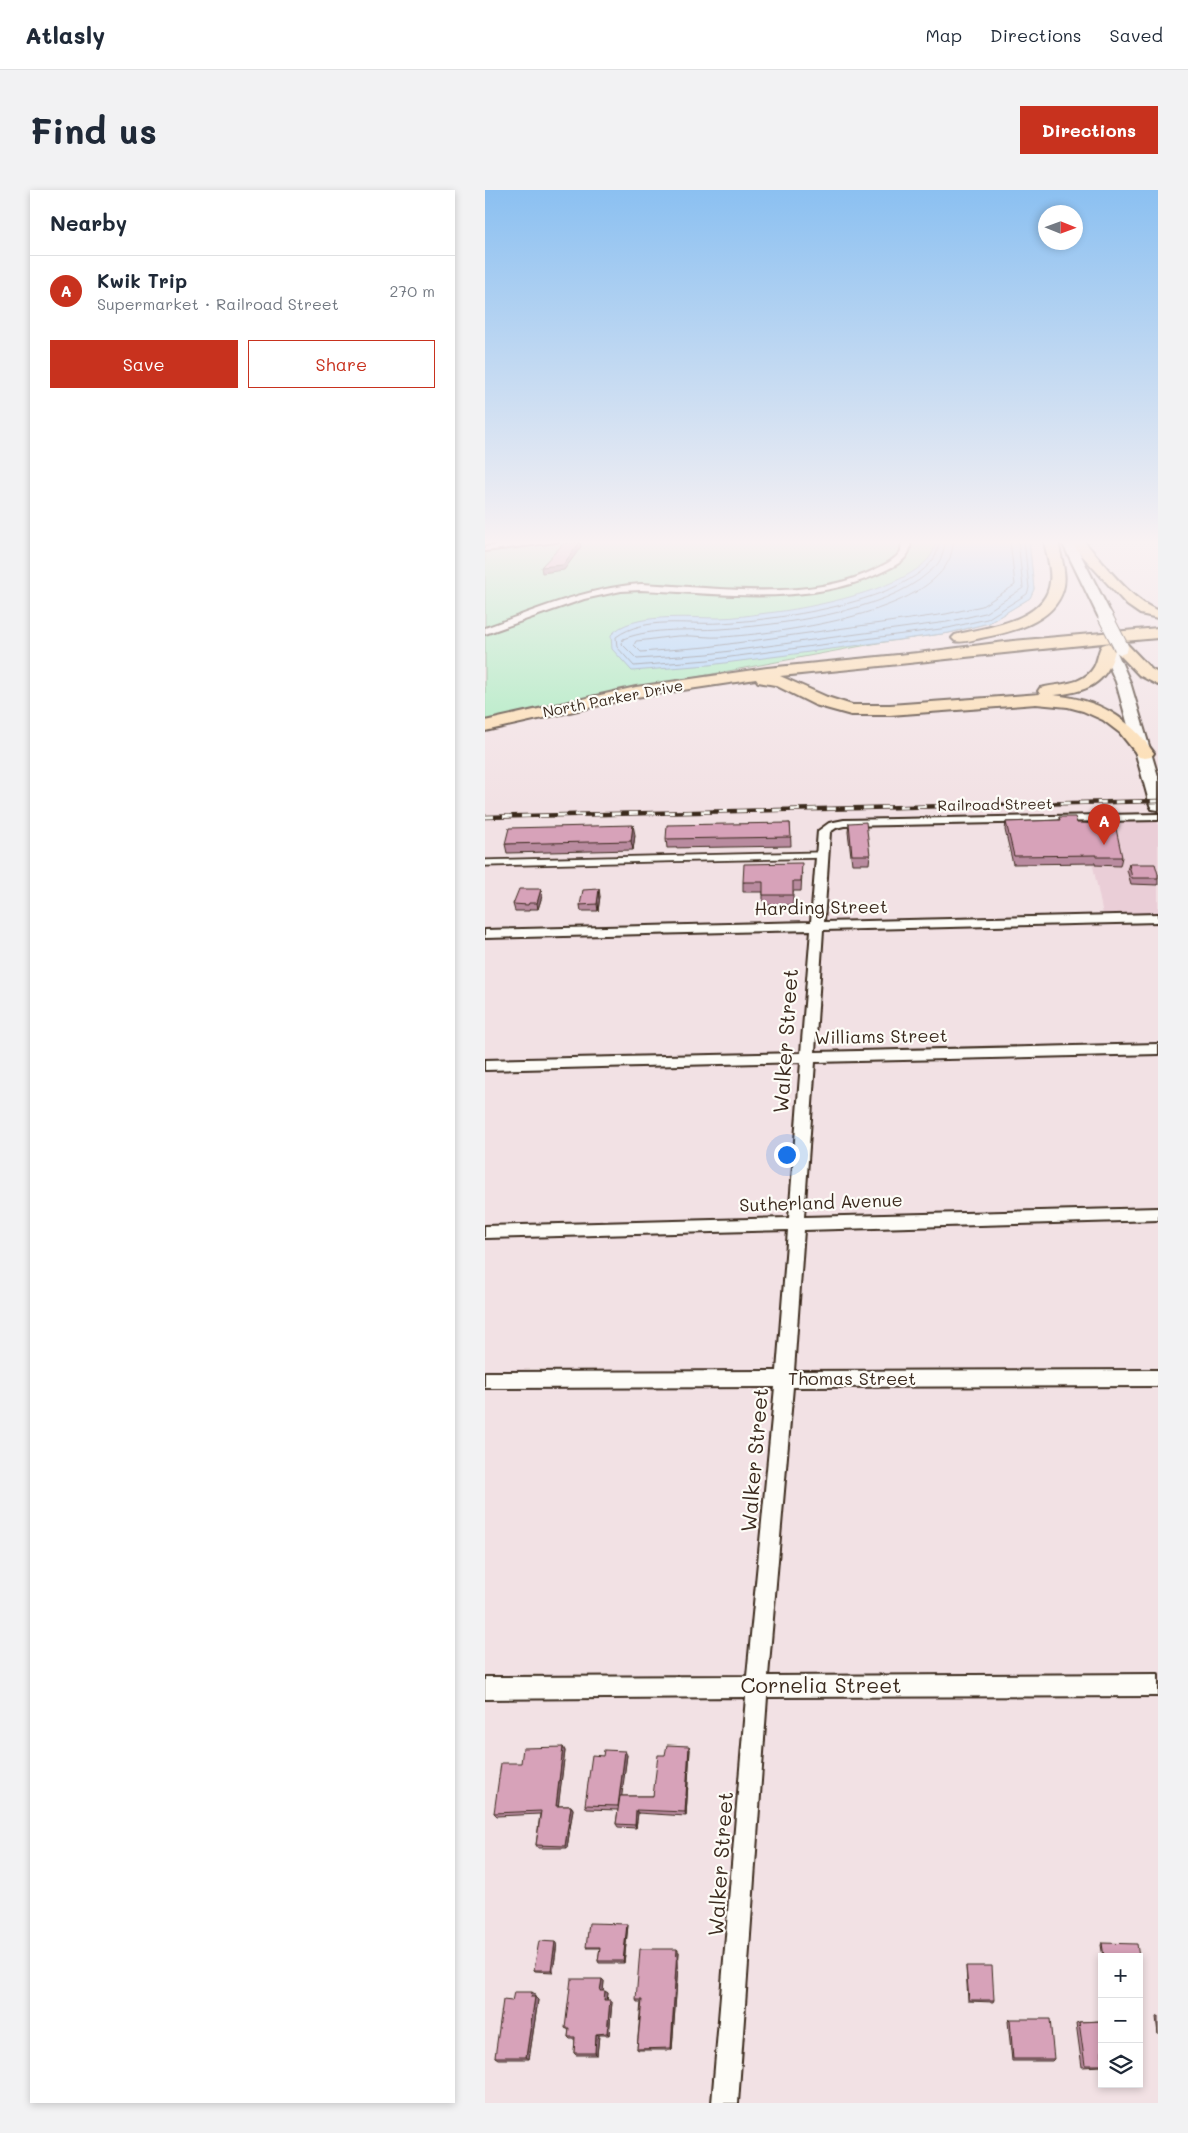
<!DOCTYPE html>
<meta charset="utf-8">
<style>
:root{--surface:#fff;--page:#f2f2f3;--text:#1f2937;--muted:#747a83;--line:#e0e1e3;--accent:#c8321e}
body{margin:0;font-family:Mali,sans-serif;background:var(--page);color:var(--text)}
.controls{position:absolute;right:15px;bottom:15px;display:grid;overflow:hidden;border-radius:0px;box-shadow:0 2px 8px #0003}
.controls button{width:45px;height:45px;display:grid;place-items:center;padding:0;border:0;border-bottom:1px solid var(--line);background:var(--surface);color:var(--text);font:25px sans-serif}
.compass{position:absolute;left:553px;top:15px;width:45px;height:45px;border-radius:50%;background:var(--surface);box-shadow:0 2px 8px #0003;rotate:91deg}
.you{position:absolute;left:301px;top:964px;width:18px;height:18px;margin:-12px;border:4px solid #fff;border-radius:50%;background:#1a73e8;box-shadow:0 0 0 8px #1a73e833}
.badge{display:grid;place-items:center;width:32px;height:32px;border-radius:50%;background:var(--accent);color:#fff;font-size:16px;font-weight:700}
.pin{position:absolute;translate:-50% -41px;filter:drop-shadow(0 1px 2px #0008)}
.pin::after{content:'';position:absolute;top:26px;width:18px;height:15px;background:inherit;clip-path:polygon(0 0,100% 0,50% 100%)}
.list{margin:0;padding:0;list-style:none}
h2{display:flex;justify-content:space-between;align-items:center;height:65px;margin:0;padding:0 20px;font-size:21px}
h2 small{font-size:16px;font-weight:400;color:var(--muted)}
.list li{display:grid;grid-template-columns:32px 1fr auto;gap:15px;align-items:center;box-sizing:border-box;height:70px;padding:0 20px;border-top:1px solid var(--line)}
.list b{display:block;font-size:19px;white-space:nowrap}
.list p{margin:0;font-size:16px;white-space:nowrap;color:var(--muted)}
.list em{font-size:16px;font-style:normal;color:var(--muted)}
.actions{display:flex;gap:10px;padding:15px 20px}
.actions a{flex:1;padding:11px 0;border:1px solid var(--accent);border-radius:0px;text-align:center;font-size:18px;color:var(--accent)}
.actions .main{background:var(--accent);color:#fff}
.icon{flex:none;width:28px;height:28px;fill:none;stroke:currentColor;stroke-width:2;stroke-linecap:round;stroke-linejoin:round}
.map{position:relative;flex:none;width:673px;height:1913px;overflow:hidden;border-radius:0px}
header{display:flex;align-items:center;gap:30px;box-sizing:border-box;height:70px;padding:0 25px;background:var(--surface);border-bottom:1px solid var(--line)}
header strong{font-size:24px}
nav{display:flex;gap:28px;margin-inline-start:auto;font-size:18px}
.intro{display:flex;align-items:center;justify-content:space-between;box-sizing:border-box;height:120px;padding:0 30px}
h1{margin:0;font-size:35px}
.button{padding:12px 22px;border-radius:0px;background:var(--accent);color:#fff;font-size:18px;font-weight:700}
main{display:flex;gap:30px;padding:0 30px}
aside{flex:1;background:var(--surface);border-radius:0px;box-shadow:0 2px 8px #0003}
.map>svg:first-child{display:block}
.built{fill:#eaced7}
.green{fill:#a0eab9;stroke:#6e8a6c}
.water{fill:#a1d2fe;stroke:#788fa4}
.lines{fill:none;stroke-linecap:round;stroke-linejoin:round}
.shore{stroke:#646d78;stroke-width:1}
.service-casing{stroke:#3b2a1e;stroke-width:9}
.minor-casing{stroke:#3b2a1e;stroke-width:4}
.secondary-casing{stroke:#3b2a1e;stroke-width:4}
.primary-casing{stroke:#3b2a1e;stroke-width:4}
.service{stroke:#fdfcf7;stroke-width:5.5}
.minor{fill:#fdfcf7;fill-rule:evenodd}
.secondary{fill:#fdfcf7;fill-rule:evenodd}
.primary{fill:#fddcac;fill-rule:evenodd}
.rail-casing{stroke:#3b2a1e;stroke-width:4.5}
.rail{stroke:#fdfcf7;stroke-width:3;stroke-dasharray:9;stroke-linecap:butt}
.secondary-bridge-casing{stroke:#3b2a1e;stroke-width:16;stroke-linecap:butt}
.secondary-bridge{stroke:#fdfcf7;stroke-width:14}
.wall{fill:#b98b9f;stroke:#3b2a1e}
.shaded-wall{fill:#967182;stroke:#3b2a1e}
.building{fill:#d7a2b9;stroke:#3b2a1e}
.labels{text-anchor:middle;stroke-width:4.5;stroke-linejoin:round;paint-order:stroke}
.far-street-label{font-size:15px;fill:#3b2a1e;stroke:#fdfcf7}
.street-label{font-size:18px;fill:#3b2a1e;stroke:#fdfcf7}
.near-street-label{font-size:21px;fill:#3b2a1e;stroke:#fdfcf7}
</style>
<header>
<strong>Atlasly</strong>
<nav><a>Map</a><a>Directions</a><a>Saved</a></nav>
</header>
<div class="intro"><h1>Find us</h1><a class="button">Directions</a></div>
<main>
<aside>
<h2>Nearby<small></small></h2>
<ul class="list">
<li><span class="badge">A</span><div><b>Kwik Trip</b><p>Supermarket · Railroad Street</p></div><em>270 m</em></li>
</ul>
<div class="actions"><a class="main">Save</a><a>Share</a></div>
</aside>
<div class="map">
<svg width="673" height="1913" viewBox="0 0 673 1913">
<rect width="100%" height="100%" fill="#f2e1e4"/>
<filter id="ink" filterUnits="userSpaceOnUse"><feTurbulence type="fractalNoise" baseFrequency=".02" numOctaves="2"/><feDisplacementMap in="SourceGraphic" scale="10" xChannelSelector="R" yChannelSelector="G"/><feConvolveMatrix kernelMatrix="1 2 1 2 8 2 1 2 1" color-interpolation-filters="sRGB"/></filter>
<g filter="url(#ink)">
<!-- built -->
<path class="built" d="M673 627V728L619 729 598 628Z"/>
<!-- green -->
<path class="green" d="M0 350H544L549 399 545 408 504 433 464 443 393 453 190 491 0 536Z"/>
<!-- water -->
<path class="water" d="M450 350H544L549 399 545 408 504 433 464 443 302 465 224 475 147 481 127 459 126 445C146 422 205 428 233 428 249 428 266 425 282 423 316 420 455 395 450 350Z"/>
<g class="lines">
<!-- shore -->
<path class="shore" d="M455 350C453 356 452 366 447 371 412 414 289 430 235 433 201 435 160 426 131 447L132 457 149 476 223 470 463 438 502 429 542 404 544 398 539 350
M461 350C459 357 458 366 454 372 452 376 447 379 443 383 400 422 294 435 236 439 203 441 170 437 138 449L137 454 152 469 223 464 462 432 500 423 538 398 533 350
M469 350C467 357 467 366 463 372 434 426 294 443 238 447 223 448 208 445 193 446 179 447 165 450 151 451L149 455 156 462 222 457 461 424 497 416 530 395 525 350"/>
<defs>
<path id="service" d="M0 673 337 665"/>
<path id="minor" d="M51 350H75L71 352 0 361V357Z
M417 350H425C428 366 414 374 401 380 327 418 236 403 156 400L136 401 99 409 0 444V438C52 420 101 398 156 394 229 397 324 413 391 379 401 374 410 370 416 361Z
M673 624V630L359 636 351 638 345 642 339 732 673 724V732L338 740 330 862 673 854V864L330 872 319 1027 673 1018V1030L319 1040 309 1181 673 1180V1196L308 1197 283 1486 673 1484V1506L282 1507 253 1913H227L261 1507 0 1509V1487L262 1486 290 1197 0 1198V1182L292 1181 303 1040 0 1048V1036L304 1028 316 872 0 880V870L316 863 326 740 0 748V740L326 732 333 641 344 633 359 630Z"/>
<path id="secondary" d="M576 350H588L627 426 625 429 620 430 613 426Z
M623 454 630 458 645 492 673 586V620L667 619 665 615 631 492 616 458Z"/>
<path id="primary" d="M559 350H573C575 366 583 384 578 400 568 433 526 442 496 448 487 450 478 453 470 451L467 448 470 445C500 437 561 432 565 392 567 378 561 364 559 350Z
M583 350H598C615 369 649 414 673 420V428L655 424 642 415Z
M673 438V448C547 459 421 474 295 486L342 507 367 515H405L555 504 553 501 555 498C574 493 598 496 609 477 613 470 613 461 617 455L623 453 629 456 636 452 642 454 666 479 673 483V495L654 485 630 460C622 495 601 502 568 505 612 509 644 527 669 563L666 567 660 568 654 567 635 543 618 530 598 521 583 517 551 514 405 525H366L330 515 290 495 273 492 271 489 151 507 0 541V531L151 497 282 478 433 463 528 451Z"/>
</defs>
<!-- service casing -->
<use href="#service" class="service-casing"/>
<!-- minor casing -->
<use href="#minor" class="minor-casing"/>
<!-- secondary casing -->
<use href="#secondary" class="secondary-casing"/>
<!-- primary casing -->
<use href="#primary" class="primary-casing"/>
<!-- service -->
<use href="#service" class="service"/>
<!-- minor -->
<use href="#minor" class="minor"/>
<!-- secondary -->
<use href="#secondary" class="secondary"/>
<!-- primary -->
<use href="#primary" class="primary"/>
<defs>
<path id="rail" d="M0 627 673 611"/>
</defs>
<!-- rail casing -->
<use href="#rail" class="rail-casing"/>
<!-- rail -->
<use href="#rail" class="rail"/>
<defs>
<path id="secondary-bridge" d="M620 426 636 457"/>
</defs>
<!-- secondary-bridge casing -->
<use href="#secondary-bridge" class="secondary-bridge-casing"/>
<!-- secondary-bridge -->
<use href="#secondary-bridge" class="secondary-bridge"/>
</g>
<!-- wall -->
<path class="wall" d="M574 627 637 667 635 676 610 675V673L528 674 520 640 521 632 574 630Z
M305 633 306 656 182 658 181 649Z
M364 633 385 665 384 674H367L363 642Z
M150 645 148 660 22 663 20 654Z
M644 674 673 684V695L646 694 642 680Z
M317 683 316 701H308V715H278V702H258V692Z
M57 706 53 719H45L44 721H30L28 714Z
M115 706 113 721H96L95 715Z
M78 1557 80 1561 73 1616H86L88 1619 82 1658H53L51 1655 55 1624 12 1626 9 1623 36 1573Z
M205 1559 201 1626 153 1623 151 1638 133 1637 131 1634 133 1620 102 1619 100 1615 142 1565 136 1606H168L180 1565Z
M142 1734 143 1735 139 1773H114L113 1771 115 1758H102L101 1757Z
M70 1752 72 1753 68 1782 50 1781 49 1780Z
M617 1753 654 1767H618L616 1755Z
M194 1762 187 1860H154L152 1859 156 1812H152L151 1810Z
M481 1776 509 1810 508 1812 483 1811 481 1777Z
M117 1789 119 1791 118 1801 123 1803 122 1810 127 1812 124 1845H114L112 1865H91L89 1863 90 1849H85L83 1847 84 1840 80 1838Z
M50 1804V1807L53 1810 44 1869H13L10 1867 27 1811Z
M673 1826V1844L671 1827Z
M525 1829 569 1869 567 1871H527L523 1831Z
M617 1831V1876L597 1877 591 1833 594 1832Z"/>
<!-- shaded-wall -->
<path class="shaded-wall" d="M95 352 96 357 79 380 57 383 56 377Z
M148 635 150 645 148 660 146 651Z
M56 699 57 706 53 719 52 713Z
M114 699 115 706 113 721 112 714Z
M204 1556 205 1559 201 1626 200 1622Z
M78 1557 80 1561 73 1619 71 1616Z
M140 1561 142 1565 135 1620 133 1616Z
M86 1616 88 1619 82 1658 80 1656Z
M151 1620 153 1623 151 1638 150 1635Z
M142 1734 143 1735 139 1773 138 1771Z
M70 1752 72 1753 68 1782 66 1780Z
M192 1759 194 1762 187 1860 186 1858Z
M117 1789 119 1791 118 1803 115 1801Z
M120 1801 123 1803 122 1812 119 1810Z
M47 1802 50 1804 49 1809 46 1807Z
M50 1807 53 1810 44 1869 41 1867Z
M125 1810 127 1812 124 1845 122 1843Z
M111 1844 114 1845 112 1865 110 1863Z"/>
<!-- building -->
<path class="building" d="M95 352 78 375 56 377 78 354Z
M574 627H590L592 633 630 634 637 667H612V665L529 666 521 632 575 630Z
M381 632 385 665H367L364 633Z
M305 633 306 647 181 649 182 635Z
M148 635 146 651 20 654 24 638Z
M317 673 316 691H308V705H278V692H258L259 674Z
M644 674H670L673 684V688H647Z
M34 699H56L52 713H44L43 715 28 714Z
M114 699 112 714 95 715 98 700Z
M182 1555 204 1556 200 1622 151 1620 150 1635 131 1634 135 1606H168L173 1565H180Z
M78 1557 71 1616H86L80 1656 51 1655 56 1621 9 1623 16 1573H36L38 1558Z
M119 1560 140 1561 133 1616 100 1615 107 1565 118 1566Z
M104 1733 142 1734 138 1771H113L115 1757H101Z
M54 1751 70 1752 66 1780H49Z
M617 1753 652 1754 654 1767H619Z
M155 1759H192L186 1858 152 1859 157 1810H151Z
M654 1772 657 1790H654Z
M481 1776H507L509 1810H484Z
M86 1789H117L115 1801H120L119 1810H125L122 1843 111 1844 110 1863H89L90 1847H83L84 1838H80Z
M29 1802H47L46 1807H50L41 1867H10L18 1810 27 1811Z
M525 1829H565L569 1869H528Z
M617 1831V1875H600L594 1832Z"/>
</g>
<!-- sky -->
<linearGradient id="sky" x2="0" y2="1"><stop stop-color="#8bc0f1"/><stop offset="0.57" stop-color="#f9f2f3"/><stop offset="1" stop-color="#f9f2f3" stop-opacity="0"/></linearGradient>
<rect width="673" height="618" fill="url(#sky)"/>
<g class="labels">
<!-- far-street labels -->
<g class="far-street-label">
<text transform="translate(128 509) rotate(-11)" y="5">North Parker Drive</text>
<text transform="translate(510 615) rotate(-1)" y="5">Railroad Street</text>
</g>
<!-- street labels -->
<g class="street-label">
<text transform="translate(336 718) rotate(-1)" y="6">Harding Street</text>
<text transform="translate(396 847) rotate(-1)" y="6">Williams Street</text>
<text transform="translate(336 1013) rotate(-2)" y="6">Sutherland Avenue</text>
<text x="367" y="1195">Thomas Street</text>
</g>
<!-- near-street labels -->
<g class="near-street-label">
<text transform="translate(301 851) rotate(-86)" y="7">Walker Street</text>
<text transform="translate(270 1270) rotate(-85)" y="7">Walker Street</text>
<text x="336" y="1503">Cornelia Street</text>
<text transform="translate(236 1674) rotate(-86)" y="7">Walker Street</text>
</g>
</g>
</svg>
<div class="controls">
<button>+</button>
<button>−</button>
<button><svg class="icon" aria-label="layers" viewBox="0 0 24 24"><path d="M12 4l9 5-9 5-9-5zM3 14l9 5 9-5"/></svg></button>
</div>
<svg class="compass" viewBox="-18 -18 36 36"><path d="M0-13l5 13h-10z" fill="#e53935"/><path d="M0 13l5-13h-10z" fill="#747a83"/></svg>
<div class="you"></div>
<div class="pin badge" style="left:619px;top:655px">A</div>
</div>
</main>
